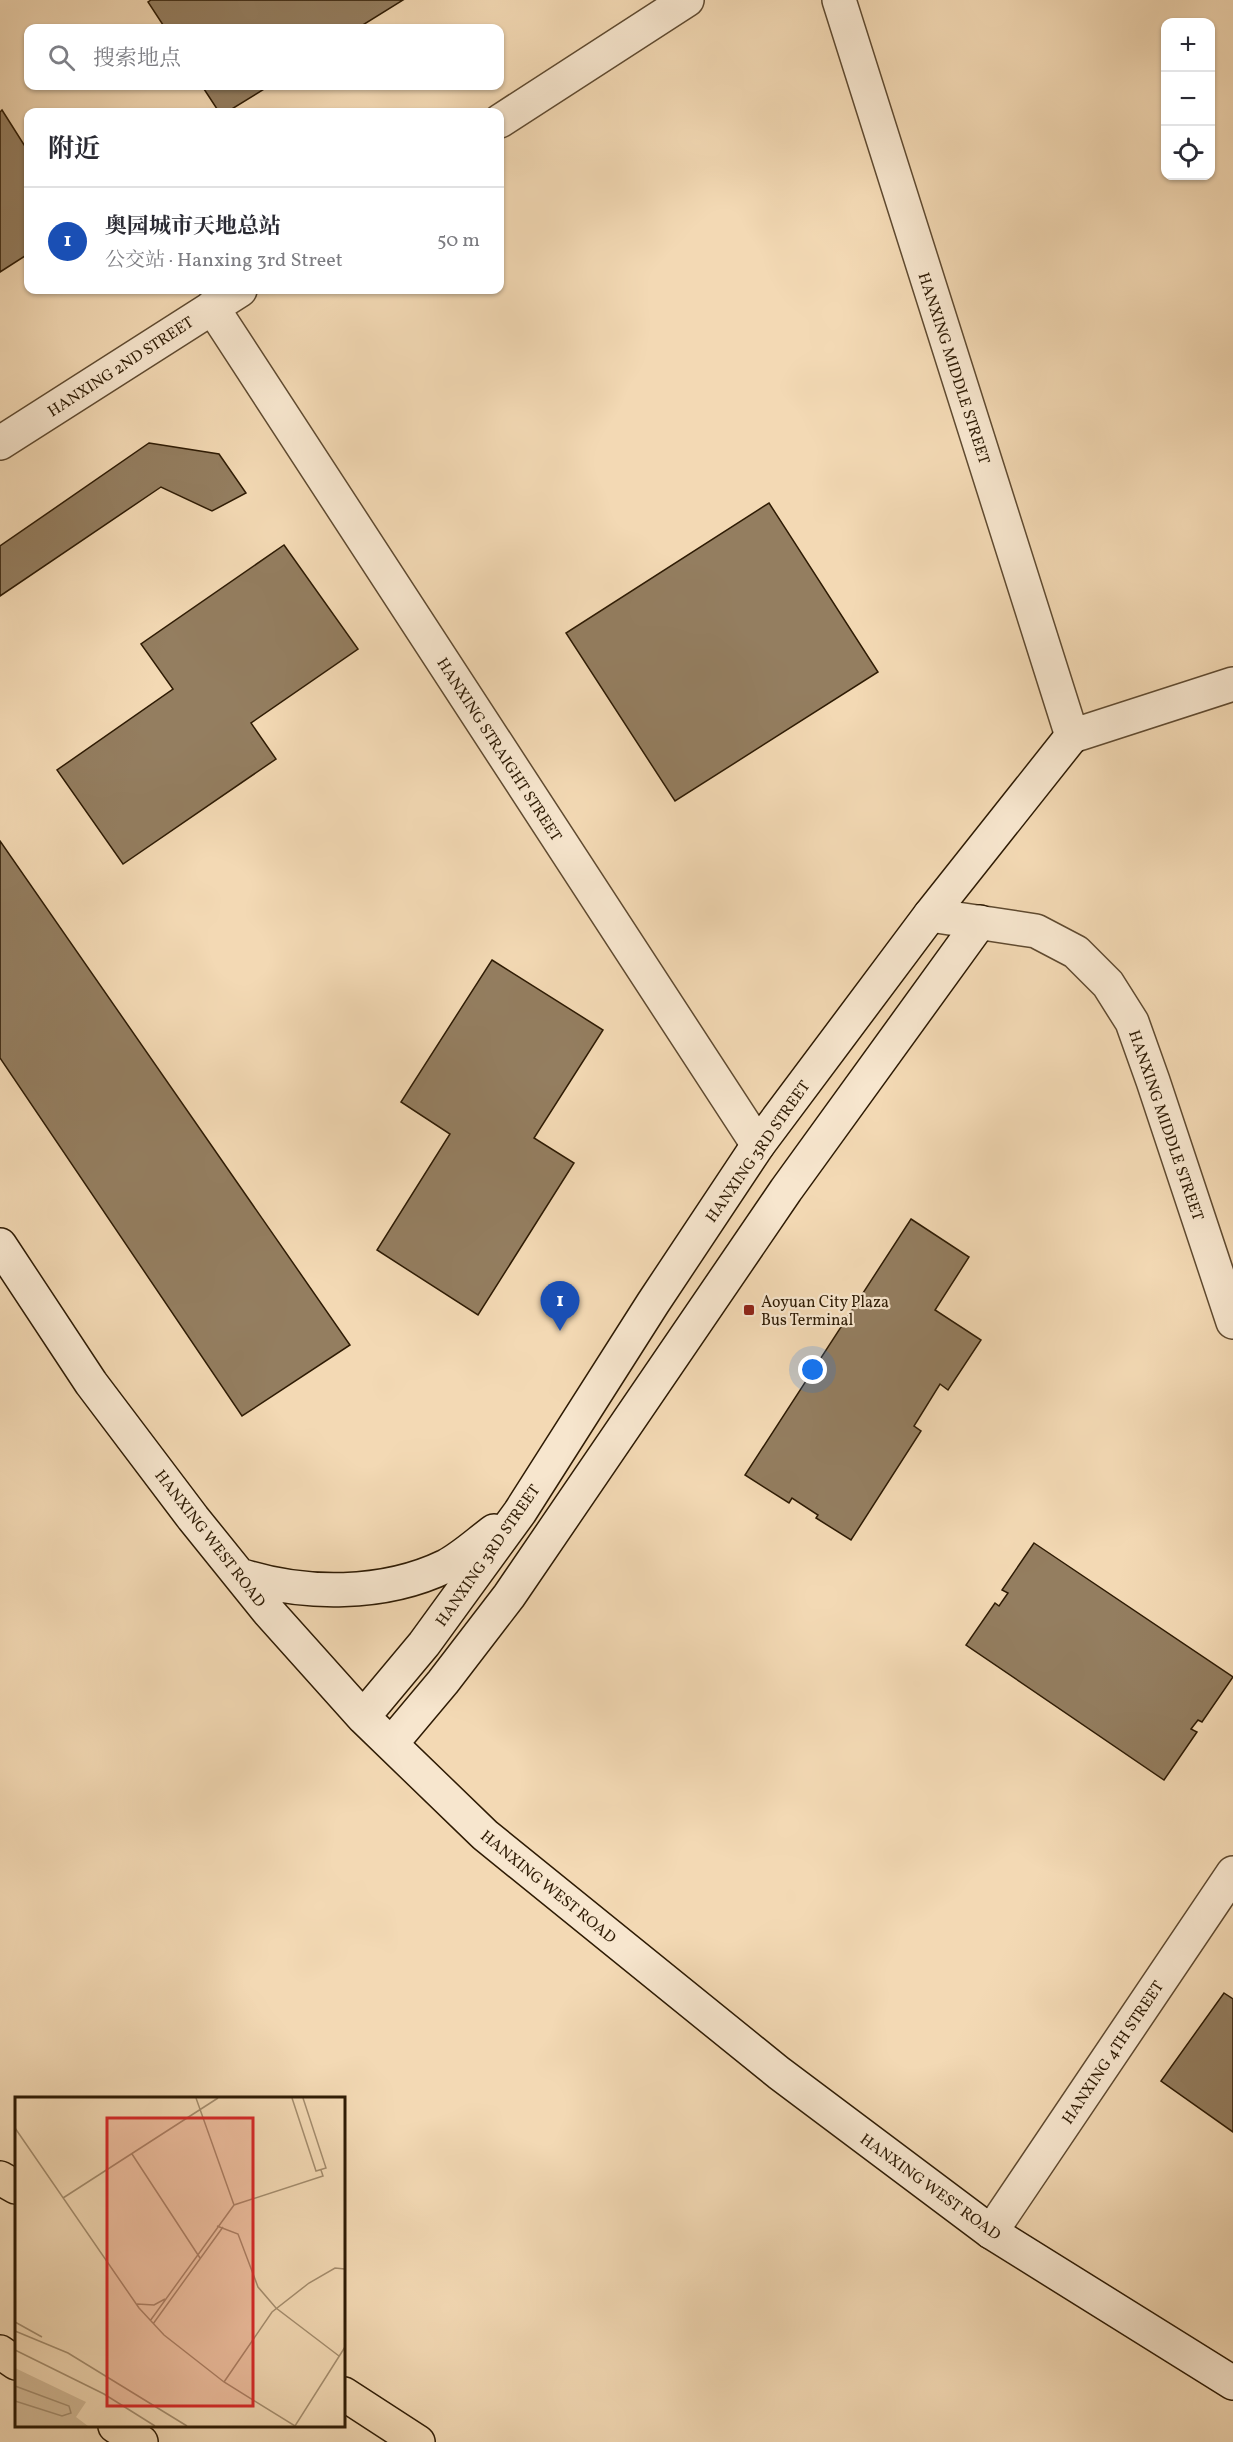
<!DOCTYPE html>
<html lang="zh">
<meta charset="utf-8">
<style>
:root{--surface:#fff;--page:#f2f2f3;--text:#2b2b33;--muted:#7c7c81;--line:#e1e1e2;--accent:#0f766e}
body{margin:0;font-family:Vollkorn,"Noto Serif SC",serif;background:var(--page);color:var(--text)}
.controls{position:absolute;right:18px;top:18px;display:grid;overflow:hidden;border-radius:12px;box-shadow:0 2px 4px #0004}
.controls button{width:54px;height:54px;display:grid;place-items:center;padding:0;border:0;border-bottom:2px solid var(--line);background:var(--surface);color:var(--text);font:30px sans-serif}
.you{position:absolute;left:813px;top:1370px;width:21px;height:21px;margin:-15px;border:4px solid #fff;border-radius:50%;background:#1a73e8;box-shadow:0 0 0 9px #1a73e833}
.badge{display:grid;place-items:center;width:39px;height:39px;border-radius:50%;background:var(--accent);color:#fff;font-size:20px;font-weight:700}
.pin{position:absolute;translate:-50% -50px;filter:drop-shadow(0 2px 3px #0008)}
.pin::after{content:'';position:absolute;top:32px;width:21px;height:18px;background:inherit;clip-path:polygon(0 0,100% 0,50% 100%)}
.list{margin:0;padding:0;list-style:none}
h2{display:flex;justify-content:space-between;align-items:center;height:78px;margin:0;padding:0 24px;font-size:26px}
h2 small{font-size:20px;font-weight:400;color:var(--muted)}
.list li{display:grid;grid-template-columns:39px 1fr auto;gap:18px;align-items:center;box-sizing:border-box;height:108px;padding:0 24px;border-top:2px solid var(--line)}
.list b{display:block;font-size:22px;white-space:nowrap}
.list p{margin:0;font-size:20px;white-space:nowrap;color:var(--muted)}
.list em{font-size:20px;font-style:normal;color:var(--muted)}
.icon{flex:none;width:33px;height:33px;fill:none;stroke:currentColor;stroke-width:2;stroke-linecap:round;stroke-linejoin:round}
.map{position:relative;flex:none;width:1233px;height:2442px;overflow:hidden}
.search{position:absolute;background:var(--surface);box-shadow:0 2px 4px #0004;left:24px;top:24px;width:480px;height:66px;display:flex;align-items:center;gap:15px;box-sizing:border-box;padding:0 21px;border-radius:12px;color:var(--muted);font-size:22px}
.panel{position:absolute;background:var(--surface);box-shadow:0 2px 4px #0004;left:24px;top:108px;width:480px;height:186px;border-radius:12px}
.map>svg:first-child{display:block}
.building{fill:#947e60;stroke:#2e1b04;stroke-width:1.5}
.lines{fill:none;stroke-linecap:round;stroke-linejoin:round}
.street-casing{stroke:#5f4a30;stroke-width:36}
.secondary-casing{stroke:#2e1b04;stroke-width:36}
.highway-casing{stroke:#2e1b04;stroke-width:36}
.street{stroke:#f7e6ce;stroke-width:33}
.secondary{stroke:#f7e6ce;stroke-width:33}
.highway{stroke:#f3d9b4;stroke-width:33}
.poi-dot{fill:#8f2418;stroke:#f7e6ce;stroke-width:2}
.labels{text-anchor:middle;stroke-width:4.5;stroke-linejoin:round;paint-order:stroke}
.street-label{font-size:16px;fill:#2e1b04;stroke:#f7e6ce}
.poi-label{font-size:16px;fill:#2e1b04;stroke:#f7e6ce;text-anchor:start}
.inset-road{fill:none;stroke:#a48d6e;stroke-width:1.5}
.view{fill:#d62828;fill-opacity:0.15;stroke:#d62828;stroke-width:3}
.inset-edge{fill:none;stroke:#2e1b04;stroke-width:3}
</style>
<div class="map">
<svg width="1233" height="2442" viewBox="0 0 1233 2442">
<rect width="100%" height="100%" fill="#f3d9b4"/>
<filter id="stains"><feTurbulence type="fractalNoise" baseFrequency=".00333" numOctaves="4"/><feColorMatrix values="0 0 0 0 .2 0 0 0 0 .09 0 0 0 0 .02 0 0 0 .5 -.17"/></filter>
<radialGradient id="worn" r=".72"><stop offset=".6" stop-color="#630" stop-opacity="0"/><stop offset="1" stop-color="#630" stop-opacity=".3"/></radialGradient>
<!-- building -->
<path class="building" d="M151 0H403L358 28H165L148 2Z
M202 86H269L227 112H219Z
M2 110 28 151V254L0 272V112Z
M149 443 219 454 246 493 212 511 161 487 0 596V546Z
M769 503 878 672 675 801 566 633Z
M284 545 358 649 251 723 276 759 123 864 57 770 173 689 141 644Z
M0 841 350 1345 242 1416 0 1058Z
M492 960 603 1030 534 1138 574 1163 478 1315 377 1250 450 1134 401 1102Z
M911 1219 969 1257 935 1310 981 1340 948 1390 940 1384 914 1426 921 1431 851 1540 816 1518 818 1515 792 1498 789 1503 745 1475Z
M1034 1543 1233 1677 1202 1722 1198 1720 1191 1729 1197 1732 1164 1780 966 1645 995 1603 999 1606 1008 1593 1002 1590Z
M1224 1993 1233 1999V2132L1161 2081Z"/>
<g class="lines">
<defs>
<path id="street" d="M839 0 1072 736 1233 684
M500 121 687 0
M212 307 758 1145
M0 443 240 290
M930 915 1036 931 1076 952 1108 984 1132 1022 1153 1081 1233 1322
M991 2232 1233 1873"/>
<path id="secondary" d="M0 1245 91 1383 193 1518 268 1611 363 1717 485 1835 779 2073 991 2232 1233 2383
M240 1575C304 1596 384 1596 446 1566 463 1557 479 1542 494 1531
M363 1717 424 1644 520 1512 653 1303 758 1145 930 915 1072 736
M391 1744 443 1682 509 1596 786 1190 980 922"/>
<path id="highway" d="M0 2178 16 2187
M0 2352 16 2363
M344 2394 418 2442
M115 2426 141 2442"/>
</defs>
<!-- street casing -->
<use href="#street" class="street-casing"/>
<!-- secondary casing -->
<use href="#secondary" class="secondary-casing"/>
<!-- highway casing -->
<use href="#highway" class="highway-casing"/>
<!-- street -->
<use href="#street" class="street"/>
<!-- secondary -->
<use href="#secondary" class="secondary"/>
<!-- highway -->
<use href="#highway" class="highway"/>
</g>
<!-- markers -->
<rect class="poi-dot" x="743" y="1304" width="12" height="12" rx="3"/>
<g class="labels">
<!-- street labels -->
<g class="street-label">
<text transform="translate(120 366) rotate(-33)" y="6">HANXING 2ND STREET</text>
<text transform="translate(955 368) rotate(72)" y="6">HANXING MIDDLE STREET</text>
<text transform="translate(500 749) rotate(57)" y="6">HANXING STRAIGHT STREET</text>
<text transform="translate(1167 1125) rotate(71)" y="6">HANXING MIDDLE STREET</text>
<text transform="translate(757 1151) rotate(-55)" y="6">HANXING 3RD STREET</text>
<text transform="translate(211 1538) rotate(52)" y="6">HANXING WEST ROAD</text>
<text transform="translate(487 1555) rotate(-55)" y="6">HANXING 3RD STREET</text>
<text transform="translate(549 1886) rotate(39)" y="6">HANXING WEST ROAD</text>
<text transform="translate(1112 2052) rotate(-56)" y="6">HANXING 4TH STREET</text>
<text transform="translate(931 2186) rotate(36)" y="6">HANXING WEST ROAD</text>
</g>
<!-- poi labels -->
<g class="poi-label">
<text x="761" y="1307">Aoyuan City Plaza<tspan x="761" dy="18">Bus Terminal</tspan></text>
</g>
</g>
<!-- overview -->
<g transform="translate(15 2097)">
<rect width="330" height="330" fill="#f3d9b4"/>
<path d="M0 271 71 305 61 320 73 329H0Z" fill="#d2b996"/>
<path class="inset-road" d="M181 1 219 108M277 1 301 74 311 71 288 1M0 31 124 211 149 238 209 285 280 329 330 250M117 57 185 161M48 101 203 1M202 129 223 137 243 190 261 211 324 259M122 207 139 208 150 202M135 224 219 108 308 79 306 73M0 225 27 240M138 227 208 130M0 234 53 256 172 329M0 253 89 297 140 329M209 285 257 215 294 186 320 171 330 172M0 289 54 309 56 316 47 319 0 304"/>
<path class="view" d="M92 21H238V309H92Z"/>
<rect width="330" height="330" class="inset-edge"/>
</g>
<rect width="100%" height="100%" filter="url(#stains)"/>
<rect width="100%" height="100%" fill="url(#worn)"/>
</svg>
<div class="controls">
<button>+</button>
<button>−</button>
<button><svg class="icon" aria-label="locate" viewBox="0 0 24 24"><circle cx="12" cy="12" r="6"/><path d="M12 2v4M12 18v4M2 12h4M18 12h4"/></svg></button>
</div>
<div class="you"></div>
<div class="pin badge" style="left:560px;top:1331px;background:#1a4fb4">1</div>
<div class="search"><svg class="icon" aria-label="search" viewBox="0 0 24 24"><circle cx="10" cy="10" r="6"/><path d="M15 15l6 6"/></svg>搜索地点</div>
<section class="panel">
<h2>附近<small></small></h2>
<ul class="list">
<li><span class="badge" style="background:#1a4fb4">1</span><div><b>奥园城市天地总站</b><p>公交站 · Hanxing 3rd Street</p></div><em>50 m</em></li>
</ul>
</section>
</div>
